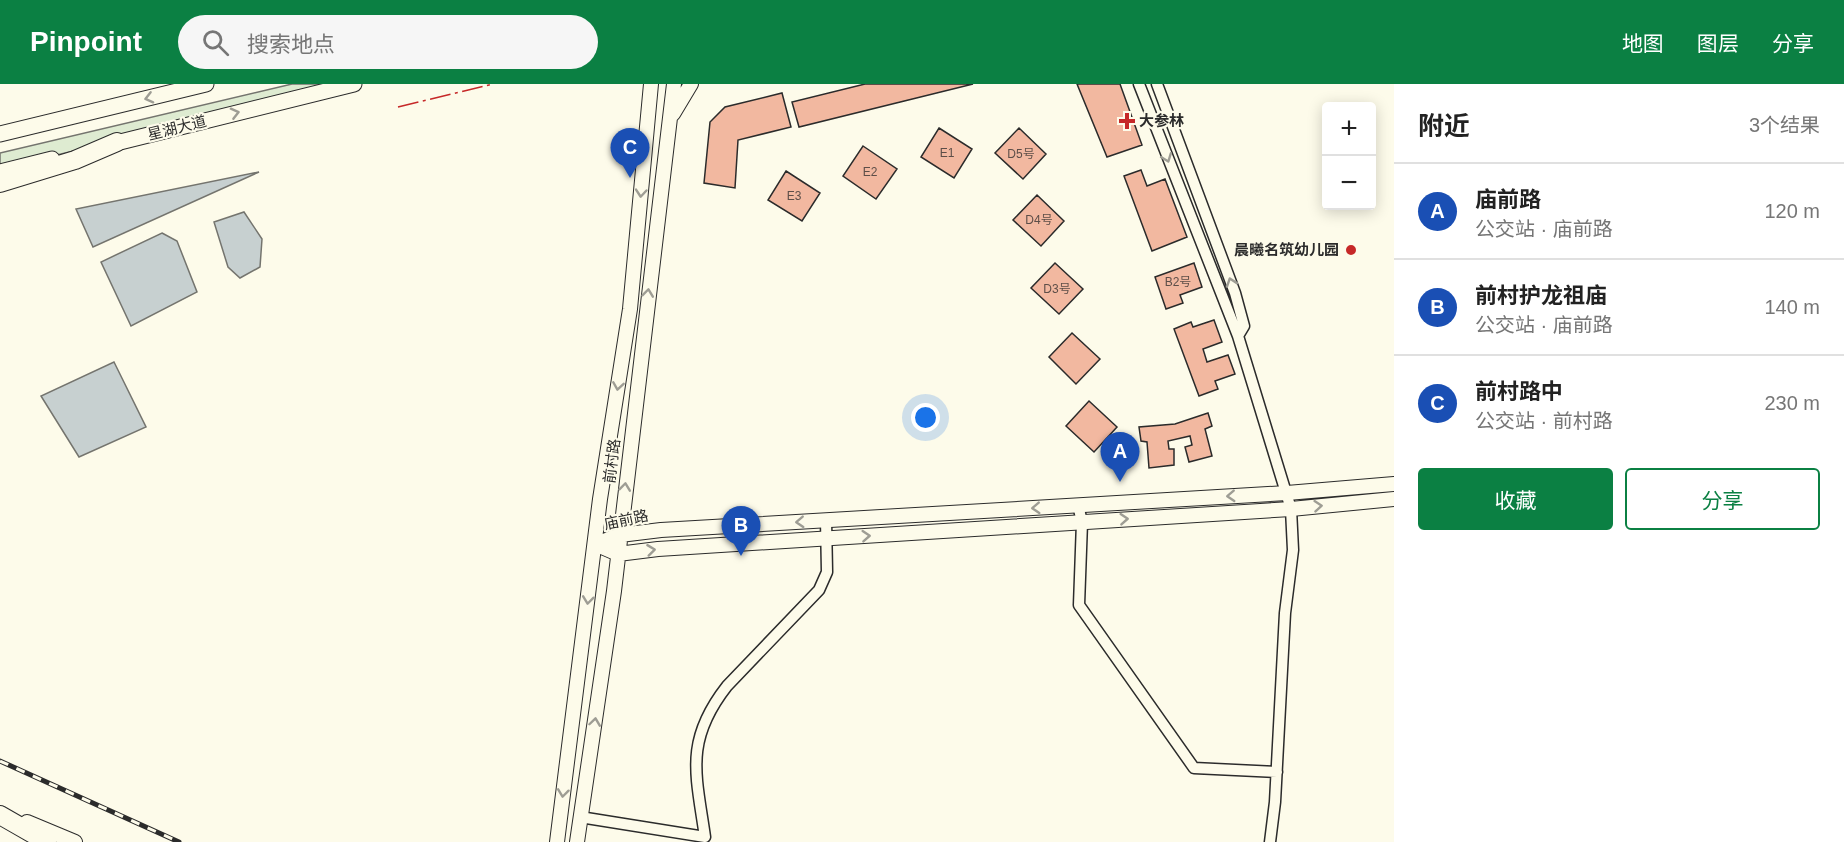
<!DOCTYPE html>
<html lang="zh">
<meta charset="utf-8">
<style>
:root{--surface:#fff;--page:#f6f6f6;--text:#222;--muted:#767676;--line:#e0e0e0;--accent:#0b8043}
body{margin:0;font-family:Arial,"Noto Sans SC",sans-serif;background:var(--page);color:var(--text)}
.controls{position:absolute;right:18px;top:18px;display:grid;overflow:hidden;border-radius:6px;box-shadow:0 3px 15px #0003}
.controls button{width:54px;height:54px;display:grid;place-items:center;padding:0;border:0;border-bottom:2px solid var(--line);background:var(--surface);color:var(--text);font:30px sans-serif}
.you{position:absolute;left:926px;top:334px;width:21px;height:21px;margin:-15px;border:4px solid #fff;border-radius:50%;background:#1a73e8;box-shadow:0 0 0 9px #1a73e833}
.badge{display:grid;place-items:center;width:39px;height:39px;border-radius:50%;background:var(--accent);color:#fff;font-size:20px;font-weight:700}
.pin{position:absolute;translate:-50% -50px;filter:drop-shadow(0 2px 3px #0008)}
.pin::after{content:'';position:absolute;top:32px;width:21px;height:18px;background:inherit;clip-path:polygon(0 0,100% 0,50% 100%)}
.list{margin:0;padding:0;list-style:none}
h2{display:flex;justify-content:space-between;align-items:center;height:78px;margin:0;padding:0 24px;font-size:26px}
h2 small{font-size:20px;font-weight:400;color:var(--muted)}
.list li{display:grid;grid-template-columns:39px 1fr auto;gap:18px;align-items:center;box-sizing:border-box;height:96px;padding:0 24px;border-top:2px solid var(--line)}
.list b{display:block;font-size:22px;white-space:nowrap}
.list p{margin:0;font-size:20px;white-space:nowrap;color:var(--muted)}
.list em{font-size:20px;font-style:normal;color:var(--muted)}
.actions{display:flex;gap:12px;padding:18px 24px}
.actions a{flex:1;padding:14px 0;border:2px solid var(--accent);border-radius:6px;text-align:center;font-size:21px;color:var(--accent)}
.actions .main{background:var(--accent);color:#fff}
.icon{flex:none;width:33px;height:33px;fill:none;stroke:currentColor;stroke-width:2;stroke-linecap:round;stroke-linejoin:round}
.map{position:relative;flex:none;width:1394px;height:758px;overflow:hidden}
header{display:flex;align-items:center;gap:36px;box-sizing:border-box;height:84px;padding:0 30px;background:var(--accent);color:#fff}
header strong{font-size:28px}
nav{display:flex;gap:33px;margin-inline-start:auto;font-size:21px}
.search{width:420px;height:54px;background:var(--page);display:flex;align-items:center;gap:15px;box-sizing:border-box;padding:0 21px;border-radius:33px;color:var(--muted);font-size:22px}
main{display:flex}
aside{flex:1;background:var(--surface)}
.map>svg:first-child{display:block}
.green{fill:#deebd1;stroke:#74746e;stroke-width:1.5}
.water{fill:#c7d0d0;stroke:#74746e;stroke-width:1.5}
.building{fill:#f2b8a0;stroke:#2b2b2b;stroke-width:1.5}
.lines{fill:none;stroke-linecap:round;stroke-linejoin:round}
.street-casing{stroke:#2b2b2b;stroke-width:13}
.secondary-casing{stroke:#2b2b2b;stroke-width:16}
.primary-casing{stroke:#2b2b2b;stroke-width:17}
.highway-casing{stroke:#2b2b2b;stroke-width:20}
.street{stroke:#fdfbea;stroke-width:10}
.secondary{stroke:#fdfbea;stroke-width:14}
.primary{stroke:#fdfbea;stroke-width:15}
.highway{stroke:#fdfbea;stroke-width:18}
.rail-casing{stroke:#2b2b2b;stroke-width:5}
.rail{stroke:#fdfbea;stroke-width:3;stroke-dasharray:9;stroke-linecap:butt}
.power{stroke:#c62828;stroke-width:1.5;stroke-dasharray:21 4.5 3 4.5;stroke-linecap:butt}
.oneway{stroke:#9e9d94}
.poi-dot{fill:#c62828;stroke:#fdfbea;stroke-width:2}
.labels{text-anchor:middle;stroke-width:4.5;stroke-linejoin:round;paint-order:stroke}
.number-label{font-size:12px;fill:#5d4e48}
.poi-label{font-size:15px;font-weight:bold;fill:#2b2b2b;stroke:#fdfbea;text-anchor:start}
.street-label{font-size:15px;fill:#2b2b2b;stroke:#fdfbea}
</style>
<header>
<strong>Pinpoint</strong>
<div class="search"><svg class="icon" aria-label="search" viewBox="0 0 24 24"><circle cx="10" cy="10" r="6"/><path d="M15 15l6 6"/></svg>搜索地点</div>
<nav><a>地图</a><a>图层</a><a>分享</a></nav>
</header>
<main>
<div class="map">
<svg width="1394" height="758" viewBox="0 0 1394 758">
<rect width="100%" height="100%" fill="#fdfbea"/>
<!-- green -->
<path class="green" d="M292 0H346L0 85V69Z"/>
<!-- water -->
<path class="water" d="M259 88 93 163 76 125Z
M244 128 262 155 260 183 240 194 228 183 214 138Z
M162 149 177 157 197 208 131 242 101 178Z
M114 278 146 343 79 373 41 312Z"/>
<!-- building -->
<path class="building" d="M865 0H973L799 43 792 18Z
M1077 0H1120L1142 61 1107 73Z
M782 9 791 43 738 56 735 104 704 99 710 38 725 23Z
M939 44 972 65 954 94 921 73Z
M1019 44 1046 70 1023 95 995 69Z
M863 62 897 85 876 115 843 92Z
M1141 86 1147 102 1165 95 1187 153 1152 167 1124 92Z
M786 87 820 109 802 137 768 116Z
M1037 111 1064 137 1041 162 1013 136Z
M1055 179 1083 205 1059 230 1031 204Z
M1194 179 1202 203 1180 211 1183 219 1166 225 1155 193Z
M1214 236 1222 258 1203 265 1207 278 1228 271 1235 290 1215 297 1218 305 1199 312 1174 245 1191 238 1193 243Z
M1072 249 1100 275 1076 300 1049 273Z
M1089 317 1117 343 1094 368 1066 342Z
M1208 329 1212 342 1205 345 1212 372 1189 378 1185 363 1192 361 1190 352 1168 357 1169 365H1174V381L1149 384 1147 358 1141 357 1139 343 1175 340Z"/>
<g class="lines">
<defs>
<path id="street" d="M1139 0 1238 252 1291 425 1293 466 1285 529 1275 718 1270 758
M1157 0 1235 209 1244 242 1238 252
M1078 421 1082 438 1079 521 1194 684 1277 688
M580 733 705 753C696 690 684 657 727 602L819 506 827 488 826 436"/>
<path id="secondary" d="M673 30 691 0
M595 460 618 470 658 465 1291 425 1394 415
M595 460 620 451 661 446 1287 409 1394 400
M27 738 75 758
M557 758 600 415 630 225 651 0
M577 758 614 507 674 0"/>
<path id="primary" d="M0 50 206 0
M108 61 354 0
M0 88 52 75"/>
<path id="highway" d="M0 99 75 76 117 58
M0 731 47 758"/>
</defs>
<!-- street casing -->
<use href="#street" class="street-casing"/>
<!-- secondary casing -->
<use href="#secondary" class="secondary-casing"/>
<!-- primary casing -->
<use href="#primary" class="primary-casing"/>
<!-- highway casing -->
<use href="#highway" class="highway-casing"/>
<!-- street -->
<use href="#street" class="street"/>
<!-- secondary -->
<use href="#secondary" class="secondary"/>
<!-- primary -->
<use href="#primary" class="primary"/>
<!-- highway -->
<use href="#highway" class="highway"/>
<defs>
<path id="rail" d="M0 677 179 758"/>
</defs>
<!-- rail casing -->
<use href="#rail" class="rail-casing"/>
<!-- rail -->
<use href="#rail" class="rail"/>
<!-- power -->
<path class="power" d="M398 23 493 0"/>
</g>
<!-- one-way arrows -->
<defs><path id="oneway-chevron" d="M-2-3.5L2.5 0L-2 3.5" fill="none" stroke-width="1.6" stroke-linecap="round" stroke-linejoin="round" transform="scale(1.5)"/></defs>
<g class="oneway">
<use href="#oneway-chevron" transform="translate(149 14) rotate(166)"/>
<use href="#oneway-chevron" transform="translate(235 29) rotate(-14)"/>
<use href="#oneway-chevron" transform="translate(1167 74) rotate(69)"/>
<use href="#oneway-chevron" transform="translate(641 109) rotate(95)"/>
<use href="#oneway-chevron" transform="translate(1231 198) rotate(-109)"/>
<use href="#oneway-chevron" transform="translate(648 209) rotate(-83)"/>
<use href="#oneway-chevron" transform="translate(618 302) rotate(99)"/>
<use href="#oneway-chevron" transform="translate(625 403) rotate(-83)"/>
<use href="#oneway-chevron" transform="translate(1231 412) rotate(177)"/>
<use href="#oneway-chevron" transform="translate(1318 422) rotate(-5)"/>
<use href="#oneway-chevron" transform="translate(1036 424) rotate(177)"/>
<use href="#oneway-chevron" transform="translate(1124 435) rotate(-4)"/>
<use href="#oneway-chevron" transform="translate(800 438) rotate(177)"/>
<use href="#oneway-chevron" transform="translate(866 452) rotate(-4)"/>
<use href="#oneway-chevron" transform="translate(651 466) rotate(-7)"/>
<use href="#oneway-chevron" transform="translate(588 516) rotate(97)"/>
<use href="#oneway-chevron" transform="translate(595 638) rotate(-82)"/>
<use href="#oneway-chevron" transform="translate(563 709) rotate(97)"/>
</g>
<!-- markers -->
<g class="poi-dot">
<path d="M1124 28h6v6h6v6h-6v6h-6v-6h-6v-6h6z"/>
<circle cx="1351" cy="166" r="6"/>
</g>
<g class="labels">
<!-- number labels -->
<g class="number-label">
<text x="947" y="73">E1</text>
<text x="1021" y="74">D5号</text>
<text x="870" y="92">E2</text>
<text x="794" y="116">E3</text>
<text x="1039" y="140">D4号</text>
<text x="1178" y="202">B2号</text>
<text x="1057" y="209">D3号</text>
</g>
<!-- poi labels -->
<g class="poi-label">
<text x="1139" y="42">大参林</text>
<text x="1339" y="171" text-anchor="end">晨曦名筑幼儿园</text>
</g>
<!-- street labels -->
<g class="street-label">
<text transform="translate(177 44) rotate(-14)" y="5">星湖大道</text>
<text transform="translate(612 377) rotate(-83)" y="5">前村路</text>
<text transform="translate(626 436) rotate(-12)" y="5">庙前路</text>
</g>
</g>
</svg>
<div class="controls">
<button>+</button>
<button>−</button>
</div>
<div class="you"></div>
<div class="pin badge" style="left:1120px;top:398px;background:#1a4fb4">A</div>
<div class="pin badge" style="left:741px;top:472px;background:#1a4fb4">B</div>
<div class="pin badge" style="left:630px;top:94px;background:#1a4fb4">C</div>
</div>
<aside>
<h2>附近<small>3个结果</small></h2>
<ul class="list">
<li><span class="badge" style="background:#1a4fb4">A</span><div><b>庙前路</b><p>公交站 · 庙前路</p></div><em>120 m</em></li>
<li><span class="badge" style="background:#1a4fb4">B</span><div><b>前村护龙祖庙</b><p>公交站 · 庙前路</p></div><em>140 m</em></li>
<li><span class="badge" style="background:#1a4fb4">C</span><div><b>前村路中</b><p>公交站 · 前村路</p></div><em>230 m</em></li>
</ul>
<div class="actions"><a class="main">收藏</a><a>分享</a></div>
</aside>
</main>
